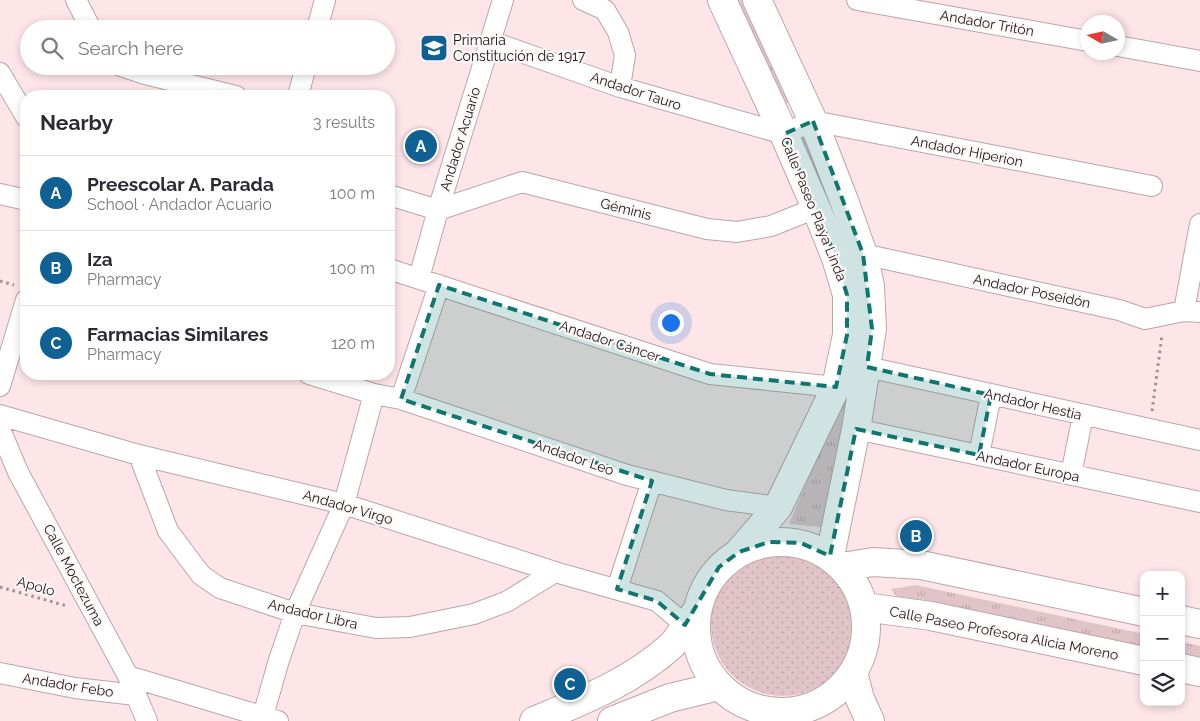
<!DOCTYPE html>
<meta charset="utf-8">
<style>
body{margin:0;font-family:Raleway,sans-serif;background:#f2f2f3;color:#2b2b33}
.controls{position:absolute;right:15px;bottom:15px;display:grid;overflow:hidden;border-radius:10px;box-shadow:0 2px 8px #0003}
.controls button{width:45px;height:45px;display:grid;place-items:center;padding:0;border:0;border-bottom:1px solid #e1e1e2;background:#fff;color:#2b2b33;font:25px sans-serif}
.compass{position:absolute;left:1080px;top:15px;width:45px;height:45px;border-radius:50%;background:#fff;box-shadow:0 2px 8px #0003;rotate:279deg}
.you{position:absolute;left:670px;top:322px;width:18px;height:18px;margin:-12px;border:4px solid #fff;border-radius:50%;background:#1a73e8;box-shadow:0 0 0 8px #1a73e833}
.badge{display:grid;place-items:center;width:32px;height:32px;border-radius:50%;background:#106193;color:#fff;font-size:16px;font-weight:700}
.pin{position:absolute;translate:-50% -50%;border:2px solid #fff;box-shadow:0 1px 5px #0006}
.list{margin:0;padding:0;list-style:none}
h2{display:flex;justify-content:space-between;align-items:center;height:65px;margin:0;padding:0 20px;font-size:21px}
h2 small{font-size:16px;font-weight:400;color:#7c7c81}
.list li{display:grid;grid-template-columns:32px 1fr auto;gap:15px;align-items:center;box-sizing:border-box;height:75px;padding:0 20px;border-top:1px solid #e1e1e2}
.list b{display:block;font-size:19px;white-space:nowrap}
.list p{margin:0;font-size:16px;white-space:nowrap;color:#7c7c81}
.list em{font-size:16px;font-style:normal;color:#7c7c81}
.icon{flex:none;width:28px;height:28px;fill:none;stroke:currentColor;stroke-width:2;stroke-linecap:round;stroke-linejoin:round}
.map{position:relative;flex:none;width:1200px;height:721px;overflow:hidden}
.search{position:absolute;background:#fff;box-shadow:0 2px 8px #0003;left:20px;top:20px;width:375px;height:55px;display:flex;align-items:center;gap:12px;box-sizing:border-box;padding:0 18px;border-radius:28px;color:#7c7c81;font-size:19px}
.panel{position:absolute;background:#fff;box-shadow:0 2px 8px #0003;left:20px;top:90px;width:375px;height:290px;border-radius:20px}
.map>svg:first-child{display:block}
.grass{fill:url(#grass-tufts)}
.park{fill:url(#park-dots)}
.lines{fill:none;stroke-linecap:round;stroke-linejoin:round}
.street-casing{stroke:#bca5a8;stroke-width:22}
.secondary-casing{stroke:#bca5a8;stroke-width:30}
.path{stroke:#a08e91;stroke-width:3;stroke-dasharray:2.5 4;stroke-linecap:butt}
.street{stroke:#fff;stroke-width:20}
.secondary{stroke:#fff;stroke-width:28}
.marked{fill:#0f766e;fill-opacity:0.2;stroke:#0f766e;stroke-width:4;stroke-dasharray:10 6;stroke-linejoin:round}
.labels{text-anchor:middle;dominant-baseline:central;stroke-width:4.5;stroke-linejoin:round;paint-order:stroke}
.street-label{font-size:14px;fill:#1e1517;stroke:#fdf8f8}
.poi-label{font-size:14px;fill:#1e1517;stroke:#fdf8f8;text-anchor:start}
</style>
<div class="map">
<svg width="1200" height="721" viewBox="0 0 1200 721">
<defs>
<pattern id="grass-tufts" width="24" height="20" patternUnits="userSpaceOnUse" patternTransform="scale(1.25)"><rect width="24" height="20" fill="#e1c4c8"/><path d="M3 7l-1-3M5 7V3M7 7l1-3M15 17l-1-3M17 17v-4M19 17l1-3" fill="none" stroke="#c1a8ab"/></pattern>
<pattern id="park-dots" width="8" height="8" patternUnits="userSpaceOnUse" patternTransform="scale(1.25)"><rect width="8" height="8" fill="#e1c4c8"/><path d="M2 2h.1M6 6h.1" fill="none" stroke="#c1a8ab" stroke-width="1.8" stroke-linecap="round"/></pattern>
</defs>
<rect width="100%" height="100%" fill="#fde5e8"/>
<path class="grass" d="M730 0H741L793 101 780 106Z
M801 133 830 186 815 190 795 139Z
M839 205 870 335 828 528 789 524 845 390 827 213Z
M916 585 1144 634V654L902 605 891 589Z
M1181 642 1200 646V665L1181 662Z"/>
<path class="park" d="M711 624a72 72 0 1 1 144 0a72 72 0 1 1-144 0Z"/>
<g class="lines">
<defs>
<path id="street" d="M76 0 91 29
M583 0 605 10 618 32 625 55 620 87
M857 0 1088 41
M317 29 325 0
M490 41 620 87 784 134 813 121 1152 186
M1118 46 1200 61
M121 66 145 74 236 96
M0 73 26 117
M298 96 306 66
M0 194 26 200
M389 195 438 210 522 182 707 229 737 232 771 226 816 208
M863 254 1119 310 1145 319 1184 311 1200 312
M389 269 710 374 836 387
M419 278 438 210 503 0
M1184 311 1200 224
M867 367 1200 440
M309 374 374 394 401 399 627 475 726 500 778 507
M0 386 26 300
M401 399 439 285
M0 415 139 455 344 504 555 572 657 601 685 625
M0 429 18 472 128 676 147 721
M856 429 1200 502
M139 455 168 531 201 575 220 588 295 613 376 628 410 627 474 614 508 601 555 572
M979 455 991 395
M1071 475 1083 415
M617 589 652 481
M0 673 75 688 136 695
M128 676 278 721
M263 716 279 660 295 613 344 504 374 394"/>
<path id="secondary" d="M722 0 784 134 816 208 836 258 847 295V335L836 387 778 507 739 552
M757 0 813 121 843 198 863 254 870 286 872 329 856 429 830 556
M696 627a85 85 0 1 1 170 0a85 85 0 1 1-170 0Z
M842 567 873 562 921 565 1144 612
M864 607 931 616 1144 661
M1181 620 1200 624
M1181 668 1200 672
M853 672 860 699 870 721
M534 721C582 701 633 681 672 645 681 635 688 621 697 611
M612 721 670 698 719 686"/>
</defs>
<use href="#street" class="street-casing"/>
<use href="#secondary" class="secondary-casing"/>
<path class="path" d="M0 281 14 285
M1152 411 1162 335
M0 587 67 606"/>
<use href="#street" class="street"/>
<use href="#secondary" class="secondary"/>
</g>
<path class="marked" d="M813 121 863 254 872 329 867 367 991 395 979 455 856 429 830 556 801 543 769 542 739 552 719 567 685 625 657 601 617 589 652 481 401 399 439 285 710 374 836 387 847 335V295L836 258 784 134Z"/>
<defs>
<symbol id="school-square" viewBox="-11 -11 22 22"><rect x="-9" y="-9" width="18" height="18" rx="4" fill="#106193" stroke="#fdf8f8"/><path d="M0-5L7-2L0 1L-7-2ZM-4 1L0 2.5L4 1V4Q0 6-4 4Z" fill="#fff"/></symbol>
</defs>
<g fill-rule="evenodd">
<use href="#school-square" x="418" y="32" width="32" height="32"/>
</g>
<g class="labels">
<g class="street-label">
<text transform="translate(987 23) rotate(10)">Andador Tritón</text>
<text transform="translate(636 91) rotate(18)">Andador Tauro</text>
<text transform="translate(460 139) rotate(-73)">Andador Acuario</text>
<text transform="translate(967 151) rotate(11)">Andador Hiperion</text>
<text transform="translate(626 209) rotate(14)">Géminis</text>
<text transform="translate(814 209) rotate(68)">Calle Paseo Playa Linda</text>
<text transform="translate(1032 291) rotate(12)">Andador Poseidón</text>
<text transform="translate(610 341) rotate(18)">Andador Cáncer</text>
<text transform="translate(1033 404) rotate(13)">Andador Hestia</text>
<text transform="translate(574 457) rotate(19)">Andador Leo</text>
<text transform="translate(1028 466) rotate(12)">Andador Europa</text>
<text transform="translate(348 507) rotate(16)">Andador Virgo</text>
<text transform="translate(74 575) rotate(62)">Calle Moctezuma</text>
<text transform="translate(36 586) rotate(16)">Apolo</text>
<text transform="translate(313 614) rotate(13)">Andador Libra</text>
<text transform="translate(1004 633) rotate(11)">Calle Paseo Profesora Alicia Moreno</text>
<text transform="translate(68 685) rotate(9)">Andador Febo</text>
</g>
<g class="poi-label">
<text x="453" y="40">Primaria<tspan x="453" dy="16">Constitución de 1917</tspan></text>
</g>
</g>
</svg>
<div class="controls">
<button>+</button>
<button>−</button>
<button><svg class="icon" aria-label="layers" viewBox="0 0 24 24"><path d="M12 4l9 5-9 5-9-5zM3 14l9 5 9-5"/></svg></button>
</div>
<svg class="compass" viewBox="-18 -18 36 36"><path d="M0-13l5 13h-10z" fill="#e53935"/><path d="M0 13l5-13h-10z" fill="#7c7c81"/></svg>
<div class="you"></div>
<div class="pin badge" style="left:421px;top:146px">A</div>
<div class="pin badge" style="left:916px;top:536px">B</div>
<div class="pin badge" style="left:570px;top:684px">C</div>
<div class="search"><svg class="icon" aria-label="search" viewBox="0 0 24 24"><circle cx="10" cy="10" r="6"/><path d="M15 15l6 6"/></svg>Search here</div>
<section class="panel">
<h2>Nearby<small>3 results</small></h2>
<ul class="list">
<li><span class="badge">A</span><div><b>Preescolar A. Parada</b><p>School · Andador Acuario</p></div><em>100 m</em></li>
<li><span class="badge">B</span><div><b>Iza</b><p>Pharmacy</p></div><em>100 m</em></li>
<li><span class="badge">C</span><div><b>Farmacias Similares</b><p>Pharmacy</p></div><em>120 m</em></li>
</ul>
</section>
</div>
